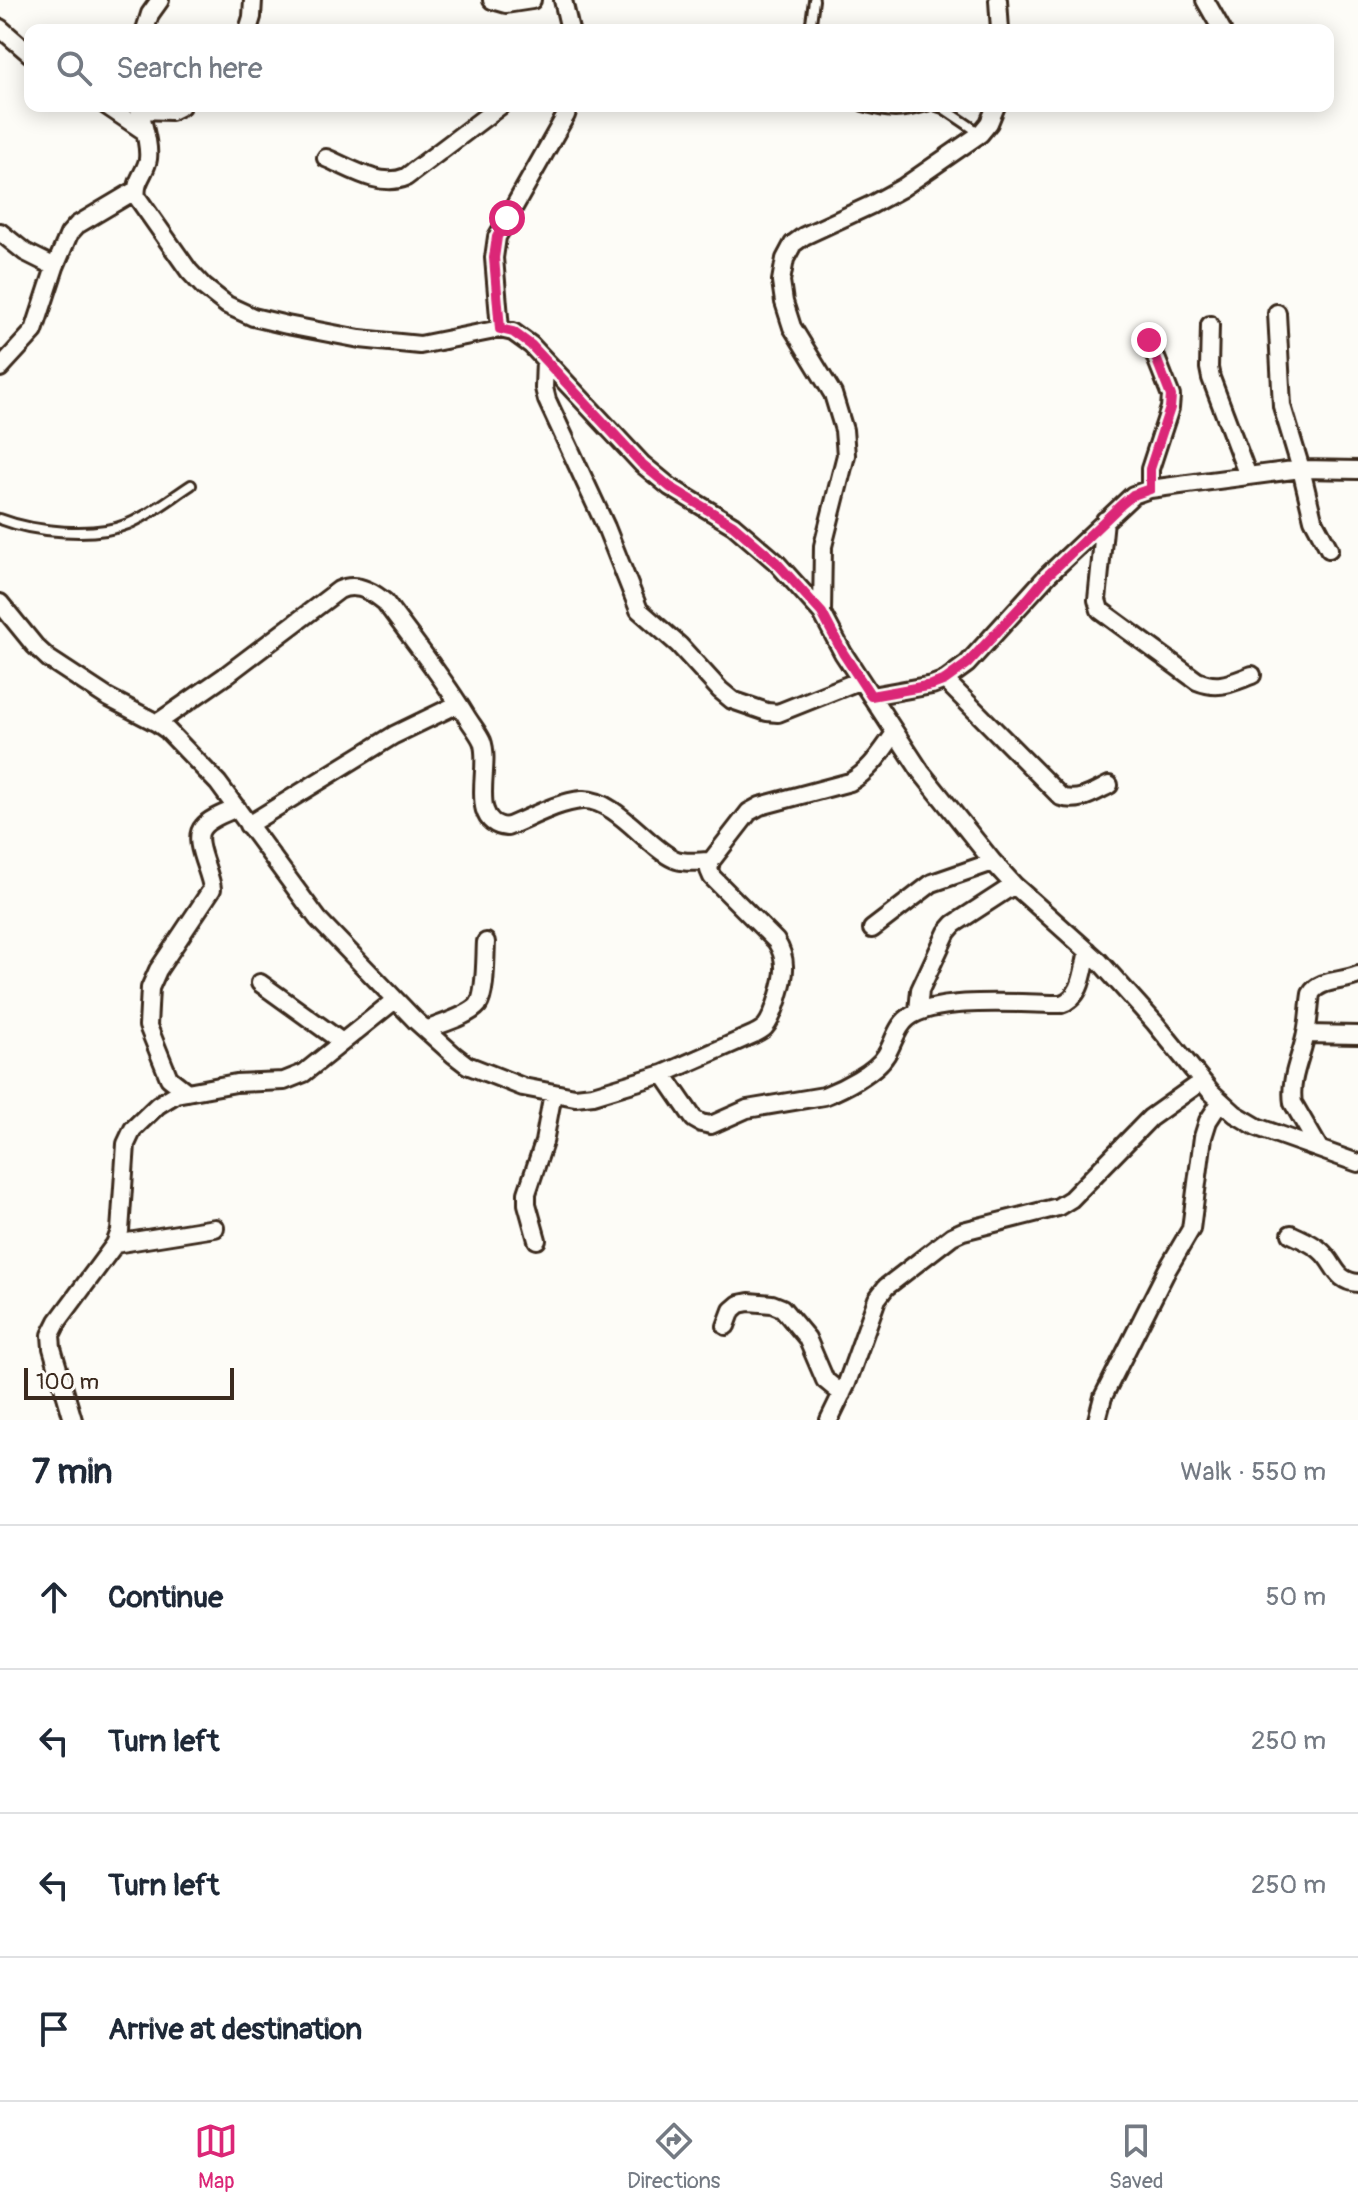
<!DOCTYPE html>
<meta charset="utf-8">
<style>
body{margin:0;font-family:Pangolin,sans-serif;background:#f2f2f3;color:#1f2937}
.scale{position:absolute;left:24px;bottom:20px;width:210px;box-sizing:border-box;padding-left:8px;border:4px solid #3b2a1e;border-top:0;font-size:22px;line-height:28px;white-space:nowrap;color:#3b2a1e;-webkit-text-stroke:6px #fdfcf7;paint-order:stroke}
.stop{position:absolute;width:24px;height:24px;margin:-18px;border:6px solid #db2777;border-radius:50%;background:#fff}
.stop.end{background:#db2777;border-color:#fff;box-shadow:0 2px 8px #0008}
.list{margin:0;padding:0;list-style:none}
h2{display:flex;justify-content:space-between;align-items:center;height:104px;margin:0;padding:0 32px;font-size:34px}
h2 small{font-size:26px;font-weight:400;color:#747a83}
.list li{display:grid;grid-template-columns:52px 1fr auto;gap:24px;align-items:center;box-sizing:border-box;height:144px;padding:0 32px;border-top:2px solid #e0e1e3}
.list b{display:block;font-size:30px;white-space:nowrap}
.list em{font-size:26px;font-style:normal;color:#747a83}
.icon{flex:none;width:44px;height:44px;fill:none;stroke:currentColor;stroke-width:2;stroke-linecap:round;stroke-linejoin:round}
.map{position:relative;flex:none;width:1358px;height:1420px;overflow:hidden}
.search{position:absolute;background:#fff;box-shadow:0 4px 20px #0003;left:24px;right:24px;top:24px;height:88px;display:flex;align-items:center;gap:20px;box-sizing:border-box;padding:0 28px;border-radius:16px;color:#747a83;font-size:30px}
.sheet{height:680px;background:#fff}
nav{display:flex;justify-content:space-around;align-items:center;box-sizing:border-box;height:112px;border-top:2px solid #e0e1e3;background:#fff;font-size:22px;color:#747a83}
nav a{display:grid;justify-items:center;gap:4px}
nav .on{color:#db2777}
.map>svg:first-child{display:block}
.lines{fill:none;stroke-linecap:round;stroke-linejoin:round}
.service-casing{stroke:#3b2a1e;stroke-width:14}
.minor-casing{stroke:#3b2a1e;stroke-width:22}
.service{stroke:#fdfcf7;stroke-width:8}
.minor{stroke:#fdfcf7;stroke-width:16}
.route{stroke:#db2777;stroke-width:10}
</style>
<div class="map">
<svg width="1358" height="1420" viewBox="0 0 1358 1420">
<rect width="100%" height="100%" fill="#fdfcf7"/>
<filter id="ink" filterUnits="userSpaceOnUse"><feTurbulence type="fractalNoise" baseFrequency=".0125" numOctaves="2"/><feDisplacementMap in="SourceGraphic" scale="16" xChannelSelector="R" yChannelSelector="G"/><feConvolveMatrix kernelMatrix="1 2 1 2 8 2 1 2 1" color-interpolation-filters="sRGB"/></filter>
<g filter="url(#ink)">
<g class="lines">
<defs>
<path id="service" d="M810 30 814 0
M863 106C892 114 898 114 927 106
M937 106 943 108 980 133
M0 519C34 532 94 538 128 524 150 515 171 498 191 485"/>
<path id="minor" d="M492 0 506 4 532 0
M563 0 570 30
M998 0 1000 30
M1205 0 1222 30
M0 28 30 54
M145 30 150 14 160 0
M248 30 252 17 253 0
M107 106 144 131
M139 106C142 122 150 143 148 159 146 173 134 181 137 197L189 271 204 287 227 305 253 317 287 325 360 339 420 345 500 329 513 332 531 345 642 464 670 487 733 525 776 562 822 613 843 653 921 772 993 862 1014 885 1100 962 1155 1023 1211 1092 1235 1114 1257 1127 1358 1163
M139 110 171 111 181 106
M326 158C350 168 380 188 406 177L500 106
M0 232 25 252 55 267
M1277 313 1282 406 1301 469 1313 519 1329 549
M1210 325 1209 368 1211 378 1248 476
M500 329 494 258 497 237 566 115 569 106
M1149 340 1171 396 1170 408 1150 469V489
M545 360 544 388 547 400 606 527 639 610 679 645 720 690 732 700 767 712 778 713 861 680
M0 368 34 331 55 267 69 234 77 225 136 190
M1105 520 1097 600 1100 610 1197 681C1219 690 1230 683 1252 675
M0 603 35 646 49 659 107 697 157 723 167 730 218 783 318 919 415 1020 454 1055 467 1065 523 1087 575 1097 593 1095 663 1074 754 1034C758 1032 762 1030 765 1027 774 1017 785 979 784 966 784 956 781 949 776 941L712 877 709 870 711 861 749 812 760 806 850 782C870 771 882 751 895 733
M822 613 823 546 846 455 844 430 833 394 792 327 784 302 781 281 785 259 793 244 804 236 871 205 902 188 980 134 989 123 996 106
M945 680 1061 797C1079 803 1093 793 1109 785
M871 696 932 685 945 680 967 664 1048 575 1133 495 1150 489 1301 469 1358 470
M157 723 225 676 339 590C356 582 372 591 385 602 412 639 441 675 465 714 470 723 478 732 482 741 492 767 466 823 507 827 530 818 557 802 582 800 615 798 647 847 674 859 685 864 699 861 711 861
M248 825 394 735 458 704
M872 929 932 883 993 862
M260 983 342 1042
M918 1011 920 990 947 932 954 924 1014 885
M426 1030C440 1024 469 1016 478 1005 486 994 485 957 486 942
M1306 1034 1358 1035
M663 1074 694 1119 701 1123 711 1125 747 1109 824 1096C842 1089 876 1072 886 1055 893 1044 897 1026 908 1018 935 996 1025 1004 1061 1004 1083 997 1083 970 1088 951
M187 1092 169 1078 148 1026 150 988 158 970 212 889C211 872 191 840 203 827 210 818 226 813 237 808
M1319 1148 1293 1103C1289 1078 1302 1056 1306 1033 1309 1020 1309 1006 1311 994 1319 979 1343 982 1358 975
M1291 1234C1301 1239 1312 1243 1320 1250 1336 1263 1334 1281 1358 1283
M537 1240 527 1204V1193L544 1142 553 1093
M115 1244 215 1228
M726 1326 732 1310 739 1304 749 1302 772 1304 782 1308 807 1338 825 1380 842 1394
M73 1420 52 1348 51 1335 58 1321 115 1244 120 1231 126 1144 133 1129 158 1105 176 1094 187 1092 236 1083 284 1081 304 1073 395 1000
M829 1420 847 1383 877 1299 886 1287 952 1236 963 1231 1058 1207 1071 1199 1150 1118 1202 1081
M1097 1420 1103 1397 1167 1270 1191 1229 1203 1137 1208 1121 1221 1101"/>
</defs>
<use href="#service" class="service-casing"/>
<use href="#minor" class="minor-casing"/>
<use href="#service" class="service"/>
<use href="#minor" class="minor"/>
</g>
</g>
<g class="lines" filter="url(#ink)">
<path class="route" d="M507 218 497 237 494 258 500 329 513 332 531 345 642 464 670 487 733 525 776 562 822 613 843 653 871 696 932 685 945 680 967 664 1028 599 1048 575 1122 504 1133 495 1150 489V469L1170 408 1171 396 1149 340"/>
</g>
</svg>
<div class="scale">100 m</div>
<div class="stop" style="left:507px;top:218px"></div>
<div class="stop end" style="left:1149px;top:340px"></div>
<div class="search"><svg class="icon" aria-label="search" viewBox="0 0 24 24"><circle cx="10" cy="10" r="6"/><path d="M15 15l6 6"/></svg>Search here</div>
</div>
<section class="sheet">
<h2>7 min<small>Walk · 550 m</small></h2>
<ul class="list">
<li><svg class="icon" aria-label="ahead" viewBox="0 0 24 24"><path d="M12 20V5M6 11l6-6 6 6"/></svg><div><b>Continue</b></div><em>50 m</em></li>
<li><svg class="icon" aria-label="left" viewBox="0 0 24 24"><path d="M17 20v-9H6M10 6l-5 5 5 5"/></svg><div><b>Turn left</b></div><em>250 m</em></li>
<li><svg class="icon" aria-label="left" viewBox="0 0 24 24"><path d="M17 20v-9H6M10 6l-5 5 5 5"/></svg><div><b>Turn left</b></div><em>250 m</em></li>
<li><svg class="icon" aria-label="arrive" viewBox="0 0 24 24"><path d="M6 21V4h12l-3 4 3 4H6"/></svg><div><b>Arrive at destination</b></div></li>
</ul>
</section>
<nav>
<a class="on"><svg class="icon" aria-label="map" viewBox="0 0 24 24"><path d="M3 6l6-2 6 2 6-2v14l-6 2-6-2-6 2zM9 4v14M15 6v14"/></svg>Map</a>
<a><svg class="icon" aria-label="directions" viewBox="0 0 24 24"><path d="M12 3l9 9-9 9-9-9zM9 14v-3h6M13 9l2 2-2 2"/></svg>Directions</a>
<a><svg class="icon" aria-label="saved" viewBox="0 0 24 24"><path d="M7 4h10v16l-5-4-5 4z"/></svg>Saved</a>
</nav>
